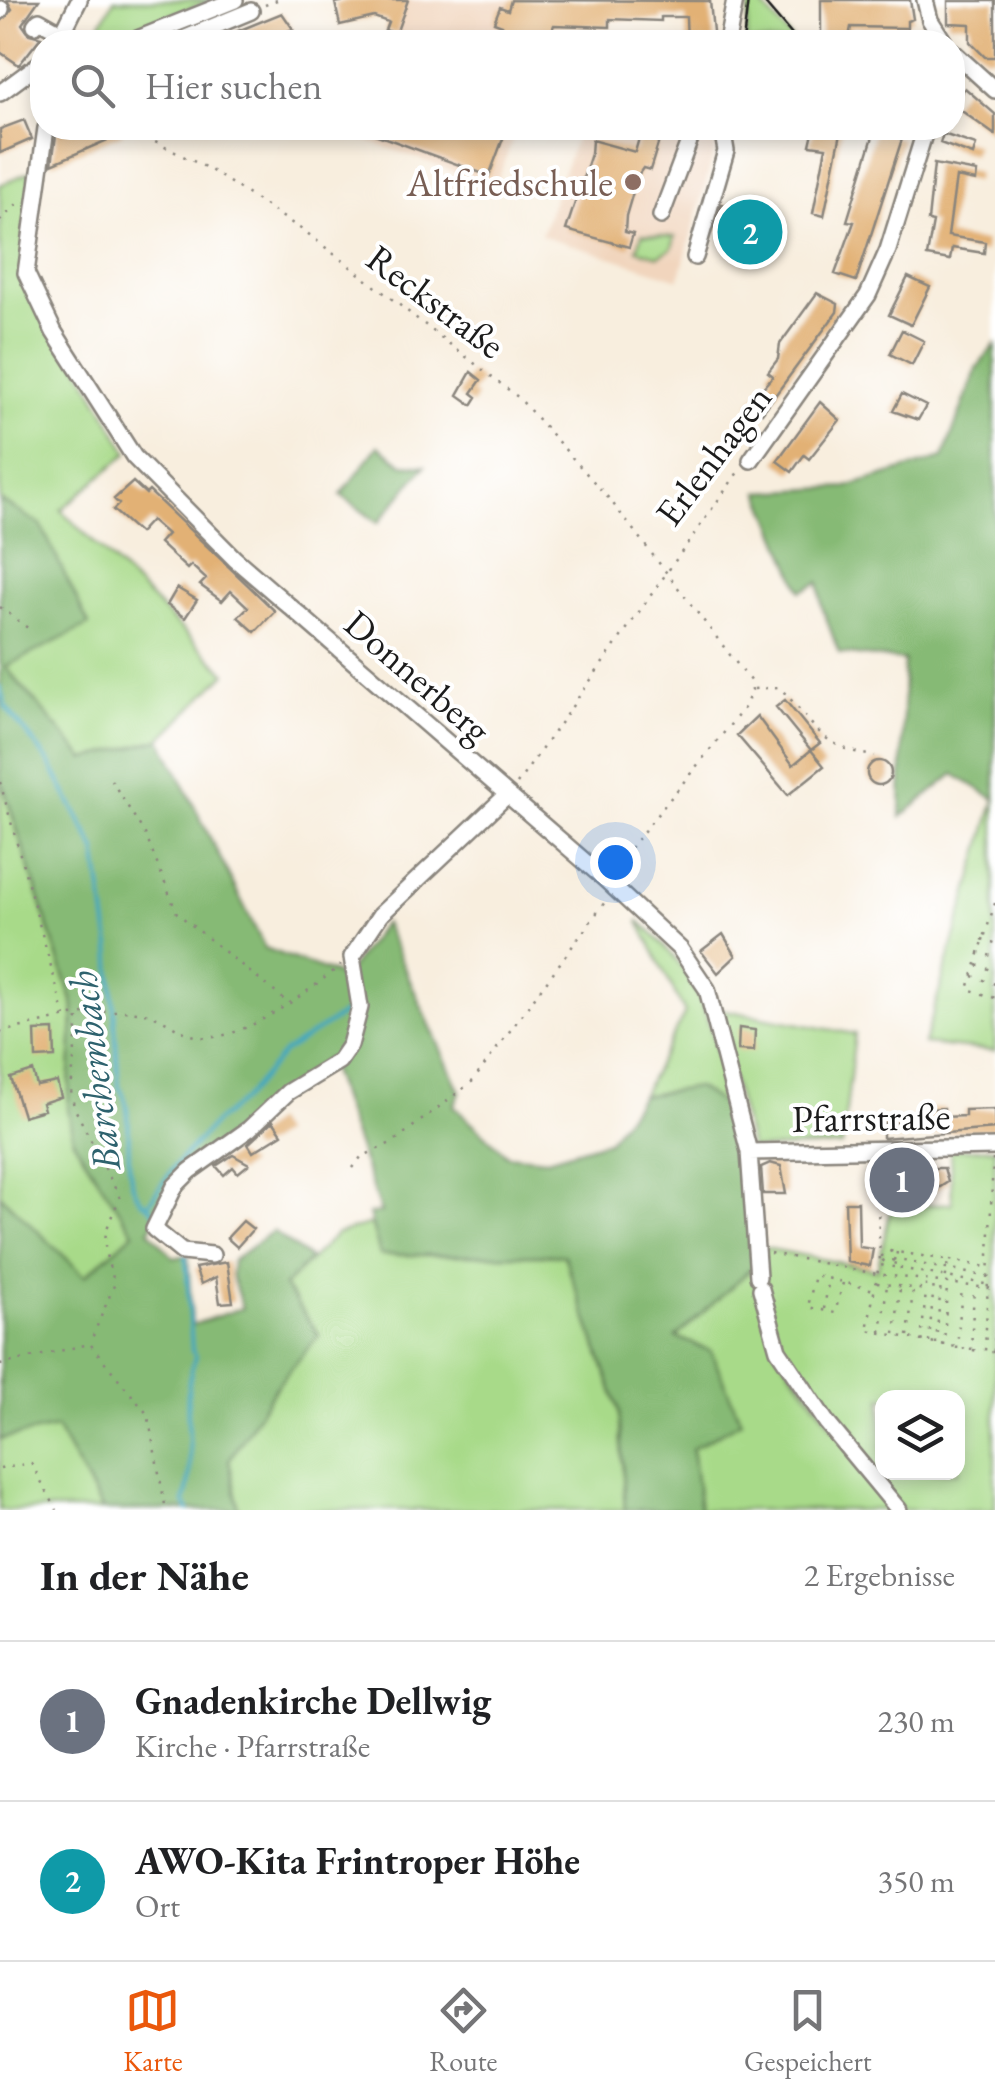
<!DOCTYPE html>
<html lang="de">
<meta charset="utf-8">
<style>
body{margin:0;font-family:"EB Garamond",serif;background:#f6f6f6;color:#202124}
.controls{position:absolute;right:30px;bottom:30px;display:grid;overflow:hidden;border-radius:20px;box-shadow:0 5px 15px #0003}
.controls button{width:90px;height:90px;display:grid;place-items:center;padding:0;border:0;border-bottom:2px solid #e0e0e0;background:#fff;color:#202124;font:50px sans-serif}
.you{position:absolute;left:615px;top:862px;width:35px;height:35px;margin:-25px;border:8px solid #fff;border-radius:50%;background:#1a73e8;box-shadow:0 0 0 15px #1a73e833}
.badge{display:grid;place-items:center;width:65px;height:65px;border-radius:50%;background:#ea580c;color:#fff;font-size:32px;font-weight:700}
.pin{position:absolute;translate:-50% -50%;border:5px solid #fff;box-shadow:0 2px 10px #0006}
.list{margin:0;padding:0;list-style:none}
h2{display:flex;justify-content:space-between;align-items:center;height:130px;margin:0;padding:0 40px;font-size:42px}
h2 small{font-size:32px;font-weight:400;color:#757577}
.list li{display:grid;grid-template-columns:65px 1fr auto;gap:30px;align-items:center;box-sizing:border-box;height:160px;padding:0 40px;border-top:2px solid #e0e0e0}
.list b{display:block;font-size:38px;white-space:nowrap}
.list p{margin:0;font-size:32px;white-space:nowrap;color:#757577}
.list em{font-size:32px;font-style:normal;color:#757577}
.icon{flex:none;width:55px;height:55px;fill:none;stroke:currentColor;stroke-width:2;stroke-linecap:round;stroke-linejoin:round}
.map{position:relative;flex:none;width:995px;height:1510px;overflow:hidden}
.search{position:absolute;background:#fff;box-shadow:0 5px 15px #0003;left:30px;right:30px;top:30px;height:110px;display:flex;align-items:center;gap:25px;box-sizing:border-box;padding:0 35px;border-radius:40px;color:#757577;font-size:38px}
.sheet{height:450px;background:#fff}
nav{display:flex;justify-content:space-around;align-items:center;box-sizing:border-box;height:140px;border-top:2px solid #e0e0e0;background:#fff;font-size:28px;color:#757577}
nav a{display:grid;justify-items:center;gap:5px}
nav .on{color:#ea580c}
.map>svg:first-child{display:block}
.built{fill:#f1d5bd}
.green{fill:#a8da89;stroke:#627b52;stroke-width:2.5;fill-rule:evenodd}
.forest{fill:#86ba75;stroke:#516b48;stroke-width:2.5}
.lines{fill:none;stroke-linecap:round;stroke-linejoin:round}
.stream{stroke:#40a7c0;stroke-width:4}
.building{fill:#e2b174}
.minor-casing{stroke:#8a857d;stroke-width:20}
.path{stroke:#8a857d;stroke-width:2.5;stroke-dasharray:2.5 8;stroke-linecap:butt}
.minor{stroke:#fff;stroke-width:15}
.tram{stroke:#1c1c1c;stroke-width:2.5}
.education-dot{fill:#8d6e63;stroke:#fff;stroke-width:4}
.labels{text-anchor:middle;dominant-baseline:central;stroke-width:8;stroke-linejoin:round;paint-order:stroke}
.education-label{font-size:38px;fill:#785e54;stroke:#fff;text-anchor:end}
.street-label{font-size:38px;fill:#1c1c1c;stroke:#fff}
.water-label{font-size:40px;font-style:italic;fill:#2e626e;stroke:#fff}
</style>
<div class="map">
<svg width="995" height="1510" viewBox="0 0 995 1510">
<rect width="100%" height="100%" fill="#fff"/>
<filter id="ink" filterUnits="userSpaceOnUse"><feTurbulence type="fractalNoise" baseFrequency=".01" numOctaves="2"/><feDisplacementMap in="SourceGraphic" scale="20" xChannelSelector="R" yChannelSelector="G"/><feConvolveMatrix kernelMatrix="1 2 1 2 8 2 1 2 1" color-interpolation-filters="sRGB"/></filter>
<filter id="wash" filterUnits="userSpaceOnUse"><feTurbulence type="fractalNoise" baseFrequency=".0048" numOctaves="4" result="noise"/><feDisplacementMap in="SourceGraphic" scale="40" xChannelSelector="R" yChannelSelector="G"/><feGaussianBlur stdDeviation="2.25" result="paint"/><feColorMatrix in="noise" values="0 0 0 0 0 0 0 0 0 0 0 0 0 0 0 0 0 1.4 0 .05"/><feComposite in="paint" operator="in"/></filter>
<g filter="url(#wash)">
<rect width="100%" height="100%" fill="#f8eede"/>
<path class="built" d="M388 0H563V3L548 42H389L405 9Z
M346 128H517L495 186 344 132Z
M579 128H721L679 279 541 235Z"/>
<path class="green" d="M114 0H214L102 39 101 23Z
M750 0H758L794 42H746Z
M38 168 26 273 128 453 61 510 226 673 161 739 85 760 5 666 41 525 0 500V185Z
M642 234 675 237 672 248 659 256 637 250Z
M0 777 74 1007 68 1108 73 1140 135 1234 85 1277 0 1195Z
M995 799V1051L924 1044Z
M638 920C709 983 708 1023 732 1111L697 1087 641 1096 685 1013Z
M713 1008 855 1034 842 1146 751 1149Z
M995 1148V1510H901L779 1350 756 1246 877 1270 891 1208 952 1203 950 1150ZM882 1398H958V1472H882Z
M371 1224 381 1255H564L619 1410 625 1510H239L229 1460 276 1387 319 1335 284 1286 336 1234Z
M753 1267 776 1351 896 1510H700L676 1337Z
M56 1427 102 1510H0V1439Z"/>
<path class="forest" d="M995 344V799L954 774 901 817 904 660 839 653 822 607 819 582 801 591 760 492 847 487 943 458 977 368Z
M378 446 403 464 425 466 378 523 341 495Z
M0 500 41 525 89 625 5 667 85 759 161 739 265 948 343 977 384 923 460 1092 454 1106 507 1155 547 1159 608 1141 641 1096 697 1087 732 1111 747 1152 753 1267 676 1337 711 1351 741 1421 692 1449 700 1510H625L619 1410 564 1255H380L369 1214 381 1213 327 1059 202 1157 149 1230 174 1258 188 1255 192 1325 242 1308 231 1274 232 1261 273 1231 310 1259 284 1286 319 1335 276 1387 229 1460 239 1510H103L56 1428 0 1439V1195L85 1276 134 1233 73 1140 68 1108 74 1006 0 776Z"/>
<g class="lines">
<path class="stream" d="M0 687 5 706 49 762 96 850 110 947 119 1087C139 1115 118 1167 139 1198 143 1204 151 1207 155 1213
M149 1203 174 1167 215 1122 244 1099 283 1053 354 1007
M162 1220 181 1243
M186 1256 192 1351 196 1356C176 1403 200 1456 184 1502L189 1510"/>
</g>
<g id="blocks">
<path class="building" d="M7 0H39L22 24 29 34 41 37 19 65 0 52V23L12 9Z
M350 0H408L396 34 385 30 388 22 374 17 340 25 335 3Z
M511 0 710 1 714 42H687L686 17H661V21L610 19V27L554 25 547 42H496L502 25 494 22 500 7 508 10Z
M821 0H910L913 19 907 21V28L851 27 848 42H821Z
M948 1H995V57H985L970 42V24L948 23Z
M282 13 293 29 259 42H211Z
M965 88 995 114V135L952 104Z
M24 120 32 139 0 153V129Z
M57 128H113L124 133 52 164Z
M642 128H663L650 170 643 168 638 175 626 216 625 232 633 234 629 247 566 230 591 154 592 140 635 152Z
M814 128H842L824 216 813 213 826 147 810 145Z
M361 129 478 128 491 136 494 128H507L489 176Z
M875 130 902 139 856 281 835 274 854 222 847 221Z
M943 134 976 145 973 155 940 143Z
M934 164 977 172 976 181 956 177 948 236 985 242 984 253 952 248 950 260 927 256 933 222 928 221Z
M722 204 777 219 770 244 755 240 752 254 736 250 740 236 715 229Z
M908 277 930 287 911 325 889 315Z
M817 293 838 304 837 312 762 413 749 404 773 376 768 372 778 359 780 344Z
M902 330 924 341 912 365 890 354Z
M471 372 481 380 472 393 477 397 472 405 458 395Z
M902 394 926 406 918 420 893 411Z
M820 402 840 420 809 459 804 455 792 472 777 461Z
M133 482 146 494 149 491 275 611 255 632 238 617 248 607 231 591 222 601 200 585 206 579 191 565 187 569 159 543 167 534 151 520 139 533 113 510 119 504 114 499Z
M177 588 197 600 185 618 167 605Z
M785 700 820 743 811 750 776 707Z
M757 716 793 765 811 750 824 766 788 795 737 735Z
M867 773a12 12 0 1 1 24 0a12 12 0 1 1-24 0Z
M723 934 736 956 718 973 701 951Z
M739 1028 755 1030 754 1051 738 1050Z
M54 1030 55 1057 36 1058 35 1031Z
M33 1071 37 1086 57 1082 61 1097 42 1103 44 1110 23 1116 11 1078Z
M944 1108V1117L965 1116V1110L994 1109 995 1129 883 1138V1123L915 1122 926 1118 925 1109Z
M273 1121 282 1134 253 1152 248 1144Z
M233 1155 249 1164 238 1173 233 1167 224 1175 216 1166Z
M770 1163 781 1166 786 1194H763L761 1167Z
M897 1168H944L948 1182 923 1198 887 1199 882 1174Z
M845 1202H858L859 1247 873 1249 870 1266 847 1262Z
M243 1221 253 1229 237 1247 227 1238Z
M227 1262 233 1302 220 1303 216 1277 201 1284 195 1268Z"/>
</g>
</g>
<g filter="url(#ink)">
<use href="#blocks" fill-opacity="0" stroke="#8a857d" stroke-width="2.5"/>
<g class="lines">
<defs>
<path id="minor" d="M925 0 930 20 944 42
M0 11 1 9
M35 25 39 20 64 34
M58 42 79 0
M130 42 235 0
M176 42 251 11
M727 42 735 0
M952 51 995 90
M0 93 42 62
M46 128 26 273 54 332 134 457 235 559 605 879 680 949 707 989 749 1152 758 1277
M661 216 694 128
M695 257 726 151 722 128
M751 460 868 295 888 250 926 128
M749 1152 995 1147
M212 1255 182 1252 154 1229 175 1186 190 1171 249 1129 288 1092 339 1061 350 1045 360 1007 352 957 380 915 506 796
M761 1289 778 1350 827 1423 899 1510"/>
</defs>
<use href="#minor" class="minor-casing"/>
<path class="path" d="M265 5 277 0
M127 128 209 169 307 233 519 398 611 501 751 682 752 690 744 708 612 870
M0 221 21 200
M0 607 29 629
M754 689 779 687C815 723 818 748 875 756
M111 780 145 834 177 913 287 1002
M0 782 65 1017
M517 784 741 468
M995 903 968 989 995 998
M982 939 995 943
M978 952 995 957
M977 965 995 971
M973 976 995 984
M78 1018 71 1091 74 1107 120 1198C102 1236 100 1243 115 1283L90 1343
M0 1032C45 1023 98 1005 144 1013 164 1016 179 1034 200 1037 241 1043 309 991 341 965
M993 1159 985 1352H995
M866 1164V1180L877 1179 880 1263
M353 1168 361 1157 393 1142 473 1081 608 898
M882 1257a6 6 0 1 1 12 0a6 6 0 1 1-12 0Z
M890 1251 948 1260 945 1283
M897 1252 894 1267 985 1284
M770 1253 877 1274 995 1289
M893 1259 989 1277
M950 1260 986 1267
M894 1267 879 1265 867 1330 983 1352
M843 1283 835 1313 808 1307 815 1275 874 1290
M877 1283 926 1290V1282
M824 1309 829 1278
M881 1332 887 1285
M895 1334 900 1288
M908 1336 913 1290
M921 1342 926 1292
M929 1342 934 1282
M936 1344 941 1283
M91 1345 148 1415 166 1510
M944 1346 947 1284
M957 1349 962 1287
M971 1350 974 1289
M994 1351 995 1330
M0 1365 89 1344
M0 1469 31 1463 57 1510"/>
<use href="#minor" class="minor"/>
<path class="tram" d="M762 0 798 42
M743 42 748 0
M754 128 768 133 795 128"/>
</g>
</g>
<circle class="education-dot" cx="633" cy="182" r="10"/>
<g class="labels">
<g class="education-label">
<text x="613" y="182">Altfriedschule</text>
</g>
<g class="street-label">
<text transform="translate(436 301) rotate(37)">Reckstraße</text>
<text transform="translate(713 455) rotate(-53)">Erlenhagen</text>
<text transform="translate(418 676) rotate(41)">Donnerberg</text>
<text transform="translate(871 1117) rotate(-1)">Pfarrstraße</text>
</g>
<g class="water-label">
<text transform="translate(94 1071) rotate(-97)">Barchembach</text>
</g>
</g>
</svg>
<div class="controls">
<button><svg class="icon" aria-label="layers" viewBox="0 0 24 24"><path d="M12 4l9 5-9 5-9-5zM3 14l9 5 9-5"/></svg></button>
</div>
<div class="you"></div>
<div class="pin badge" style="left:902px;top:1180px;background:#6b7280">1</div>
<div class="pin badge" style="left:750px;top:232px;background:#0f9aa8">2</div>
<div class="search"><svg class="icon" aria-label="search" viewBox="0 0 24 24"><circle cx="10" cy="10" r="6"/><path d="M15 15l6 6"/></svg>Hier suchen</div>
</div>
<section class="sheet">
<h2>In der Nähe<small>2 Ergebnisse</small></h2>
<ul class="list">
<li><span class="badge" style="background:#6b7280">1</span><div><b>Gnadenkirche Dellwig</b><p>Kirche · Pfarrstraße</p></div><em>230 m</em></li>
<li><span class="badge" style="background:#0f9aa8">2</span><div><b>AWO-Kita Frintroper Höhe</b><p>Ort</p></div><em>350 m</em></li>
</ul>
</section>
<nav>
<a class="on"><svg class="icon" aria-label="map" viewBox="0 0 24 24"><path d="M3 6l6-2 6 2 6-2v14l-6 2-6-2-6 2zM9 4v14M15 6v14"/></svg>Karte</a>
<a><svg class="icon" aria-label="directions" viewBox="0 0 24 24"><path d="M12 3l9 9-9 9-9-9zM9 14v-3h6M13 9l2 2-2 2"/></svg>Route</a>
<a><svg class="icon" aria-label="saved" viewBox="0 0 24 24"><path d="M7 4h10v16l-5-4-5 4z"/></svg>Gespeichert</a>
</nav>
